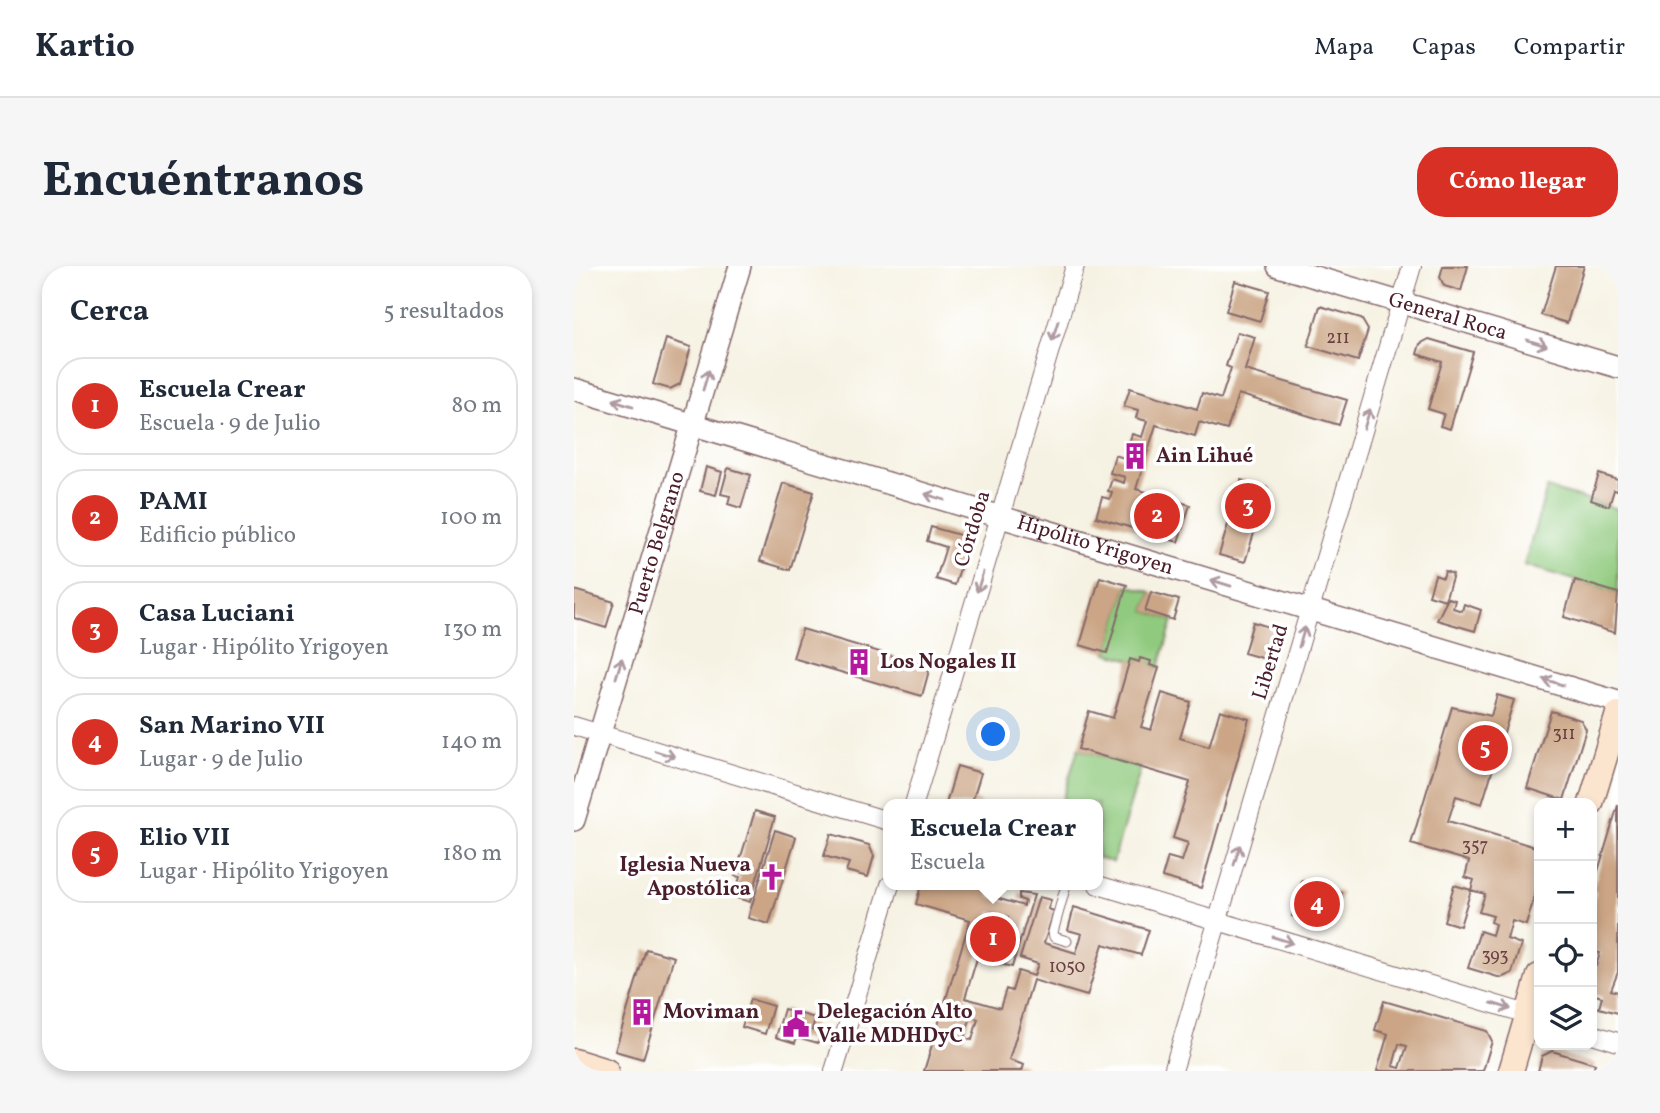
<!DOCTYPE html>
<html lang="es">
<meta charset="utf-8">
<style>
body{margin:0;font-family:Vollkorn,serif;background:#f6f6f7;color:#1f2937}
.controls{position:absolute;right:21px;bottom:21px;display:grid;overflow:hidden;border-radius:14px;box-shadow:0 4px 10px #0003}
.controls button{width:63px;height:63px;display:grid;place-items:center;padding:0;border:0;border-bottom:2px solid #e0e1e3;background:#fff;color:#1f2937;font:35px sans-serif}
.you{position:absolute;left:420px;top:469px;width:24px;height:24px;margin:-18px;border:5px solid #fff;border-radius:50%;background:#1a73e8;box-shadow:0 0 0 10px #1a73e833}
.badge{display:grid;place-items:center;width:46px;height:46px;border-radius:50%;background:#d93025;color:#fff;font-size:23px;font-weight:700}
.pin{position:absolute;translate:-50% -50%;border:4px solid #fff;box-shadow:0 2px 7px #0006}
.popup{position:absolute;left:309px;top:533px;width:220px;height:91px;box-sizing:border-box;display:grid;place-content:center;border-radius:14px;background:#fff;filter:drop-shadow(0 2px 5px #0005);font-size:23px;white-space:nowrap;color:#747a83}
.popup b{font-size:26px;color:#1f2937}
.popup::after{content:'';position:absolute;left:50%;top:100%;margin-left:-14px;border:14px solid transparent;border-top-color:#fff}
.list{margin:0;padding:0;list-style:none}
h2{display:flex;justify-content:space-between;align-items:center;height:91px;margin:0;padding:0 28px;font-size:30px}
h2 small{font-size:23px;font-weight:400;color:#747a83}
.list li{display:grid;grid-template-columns:46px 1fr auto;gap:21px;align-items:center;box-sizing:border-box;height:98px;margin:0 14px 14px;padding:0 14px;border:2px solid #e0e1e3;border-radius:28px}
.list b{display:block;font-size:26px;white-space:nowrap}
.list p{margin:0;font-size:23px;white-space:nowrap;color:#747a83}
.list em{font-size:23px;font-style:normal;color:#747a83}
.icon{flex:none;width:38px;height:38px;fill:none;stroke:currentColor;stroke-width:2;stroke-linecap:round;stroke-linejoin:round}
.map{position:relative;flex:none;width:1044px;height:805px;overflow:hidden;border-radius:28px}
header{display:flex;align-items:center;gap:42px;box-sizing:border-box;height:98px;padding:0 35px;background:#fff;border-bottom:2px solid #e0e1e3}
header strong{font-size:33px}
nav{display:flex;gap:38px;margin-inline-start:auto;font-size:24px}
.intro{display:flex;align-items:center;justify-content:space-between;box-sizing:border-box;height:168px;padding:0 42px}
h1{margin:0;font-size:49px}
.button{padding:18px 32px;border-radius:28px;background:#d93025;color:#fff;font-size:24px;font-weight:700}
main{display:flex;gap:42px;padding:0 42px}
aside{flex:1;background:#fff;border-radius:28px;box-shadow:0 4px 10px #0003}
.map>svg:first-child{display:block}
.green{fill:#90ca7e;stroke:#6d7454;stroke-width:2}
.building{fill:#cba585;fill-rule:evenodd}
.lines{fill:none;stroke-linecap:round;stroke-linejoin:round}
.service-casing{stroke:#86696b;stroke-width:11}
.minor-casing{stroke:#86696b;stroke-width:20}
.tertiary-casing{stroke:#86696b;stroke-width:24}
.secondary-casing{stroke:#86696b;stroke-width:27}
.service{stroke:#fff;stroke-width:9}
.minor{stroke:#fff;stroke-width:18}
.tertiary{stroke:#fff;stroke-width:21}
.secondary{stroke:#fce5cf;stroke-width:24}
.oneway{stroke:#ae9aa0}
.labels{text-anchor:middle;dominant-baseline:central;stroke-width:7;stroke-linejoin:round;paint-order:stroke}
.number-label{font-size:18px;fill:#6a4042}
.street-label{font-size:21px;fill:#4a1f2b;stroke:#fff}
.poi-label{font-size:21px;font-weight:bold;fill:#4a1f2b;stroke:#fff;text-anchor:start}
</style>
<header>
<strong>Kartio</strong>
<nav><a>Mapa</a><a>Capas</a><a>Compartir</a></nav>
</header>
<div class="intro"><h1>Encuéntranos</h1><a class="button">Cómo llegar</a></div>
<main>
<aside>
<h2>Cerca<small>5 resultados</small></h2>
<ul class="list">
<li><span class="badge">1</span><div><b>Escuela Crear</b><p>Escuela · 9 de Julio</p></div><em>80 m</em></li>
<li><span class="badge">2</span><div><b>PAMI</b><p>Edificio público</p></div><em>100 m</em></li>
<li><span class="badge">3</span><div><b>Casa Luciani</b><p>Lugar · Hipólito Yrigoyen</p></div><em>130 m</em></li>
<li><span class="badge">4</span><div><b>San Marino VII</b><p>Lugar · 9 de Julio</p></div><em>140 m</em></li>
<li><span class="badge">5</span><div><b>Elio VII</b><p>Lugar · Hipólito Yrigoyen</p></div><em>180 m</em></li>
</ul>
</aside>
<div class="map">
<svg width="1044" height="805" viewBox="0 0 1044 805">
<rect width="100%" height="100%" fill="#fff"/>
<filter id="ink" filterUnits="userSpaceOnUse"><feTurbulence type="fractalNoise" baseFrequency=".0143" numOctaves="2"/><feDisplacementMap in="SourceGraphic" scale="14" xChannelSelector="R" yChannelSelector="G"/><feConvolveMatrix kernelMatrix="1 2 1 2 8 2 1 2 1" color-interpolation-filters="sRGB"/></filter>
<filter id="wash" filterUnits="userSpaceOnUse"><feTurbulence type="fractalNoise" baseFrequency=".00686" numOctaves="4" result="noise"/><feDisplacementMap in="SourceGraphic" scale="28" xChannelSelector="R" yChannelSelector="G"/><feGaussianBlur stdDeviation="1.57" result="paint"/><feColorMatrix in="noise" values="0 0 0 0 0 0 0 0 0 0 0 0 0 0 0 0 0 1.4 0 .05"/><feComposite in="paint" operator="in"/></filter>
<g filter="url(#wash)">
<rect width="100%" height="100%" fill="#f6f2e3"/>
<path class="green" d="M973 222 1044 243V327L950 299Z
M553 319 577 326 571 345 599 354 585 402 567 392 565 396 533 387Z
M504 483 567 502 539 596 524 592V538H487Z"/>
<g id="blocks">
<path class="building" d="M869 0H894L887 25 870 20 866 11Z
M982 0H1010L993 57 967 49Z
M661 15 695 25 686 55 652 45Z
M746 40 787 52 794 64 784 95 734 80Z
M663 66 681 71 671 104 773 134 765 159 664 128 653 164 625 156 621 170 582 159 562 223 616 239 604 276 522 251 528 231 536 233 538 226 534 225 538 213 550 217 551 211 536 207 541 189 550 192 558 168 568 171 573 155 562 152 564 144 550 140 556 122 623 143 628 127 647 133 657 102 652 100Z
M92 73 117 81 106 118 96 123 79 118Z
M855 73 899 86 876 163 866 160 870 148 854 143 868 96 843 88 846 78Z
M132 201 148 206 142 229 126 225Z
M154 202 177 209 167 242 154 238 156 230 147 228Z
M1025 208 1044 214V225L1040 224 1035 240 1017 234Z
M667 214 694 222 671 296 645 289Z
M209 217 240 226 216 304 186 295Z
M357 261 386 269 392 282 381 319 362 313 372 281 353 275Z
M871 305 879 308 871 334 855 329 861 309 869 312Z
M526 311 553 319 533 387 506 379Z
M1001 314 1044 327 1041 367 990 351Z
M0 324 40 336 32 362 0 352Z
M577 326 605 334 599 354 571 345Z
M874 332 881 334 879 342 888 345 890 338 907 344 901 365 863 354Z
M679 356 704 364 695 394 670 387Z
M228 363 356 401 348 430 219 392Z
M566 392 577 395 576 399 585 402 567 461 577 464 588 427 617 436 606 472 635 481 646 444 675 453 627 622 588 611 594 591 608 595 614 577 599 572 616 516 504 483 515 445 539 452 556 393 565 396Z
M923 429 940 434 908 538 882 530 874 555 965 582V616L952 659 938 655 933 673 947 678 938 707 927 712 894 702 906 665 918 669 921 658 917 656 919 650 905 646 911 628 897 624 900 614 891 611 895 595 837 578 878 441 917 450Z
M977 445 1007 454 1012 463 990 534 953 522Z
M383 500 407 507 399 533 408 538H372Z
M1044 539V706L1037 724 1044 726V747L1025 742 1028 731 1018 728V698L1022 700 1026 687 1022 686 1018 695V640L1022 626 1018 625Z
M181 545 201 551 176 636 160 631 166 611 161 610Z
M201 564 222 571 195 658 174 652Z
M257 568 295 579 300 590 294 611 272 605 275 597 250 590Z
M728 615 768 627 763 642 758 640 756 645 762 647 757 661 718 650Z
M347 619H418L415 630 450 640 451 635 445 633V627L460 629 438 701 409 693 414 677 425 680 434 651 417 646 391 732 426 742 432 723 438 725 444 705 460 710 464 698 446 692 465 631 477 634 474 643 480 645 470 677 502 687 508 668 494 664 500 641 575 664 567 689 529 678 513 730 459 714 435 794 450 799 448 805H350L396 654 342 638ZM397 751 404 753 398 774 390 772Z
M880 619 897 624 886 660 870 655Z
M72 683 100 691 69 793 41 785Z
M176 733 199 740 191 768 168 761Z
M810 735 913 765 918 775 909 805H803L814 768 801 764ZM825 778 833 780 826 802 819 800Z
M210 743 241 752 238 764 247 766 244 777 223 771 221 777 202 771Z
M978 785 1021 798 1019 805H964L968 790Z"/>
</g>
</g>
<g filter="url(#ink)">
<use href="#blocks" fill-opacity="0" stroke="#86696b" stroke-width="2"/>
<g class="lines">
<defs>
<path id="service" d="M492 619 479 666 480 671 493 675"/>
<path id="minor" d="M0 460 314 555
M340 538 501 0
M524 619 963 751
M1018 768 1044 776
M260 805 316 619
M599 805 838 0"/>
<g id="tertiary">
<path id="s1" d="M704 0 1044 101"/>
<path id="s2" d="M0 123 1044 436"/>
<path id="s3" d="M0 554 166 0"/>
</g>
<path id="secondary" d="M1017 537 1044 448
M0 795 32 805
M937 805 965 710"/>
</defs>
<use href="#service" class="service-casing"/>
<use href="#minor" class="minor-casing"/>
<use href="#tertiary" class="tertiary-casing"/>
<use href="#secondary" class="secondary-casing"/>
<use href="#service" class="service"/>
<use href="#minor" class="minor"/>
<use href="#tertiary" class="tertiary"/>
<use href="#secondary" class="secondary"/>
</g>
<defs><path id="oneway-shaft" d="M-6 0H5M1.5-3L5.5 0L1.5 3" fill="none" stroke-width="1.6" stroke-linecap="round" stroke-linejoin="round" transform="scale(1.75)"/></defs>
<g class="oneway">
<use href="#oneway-shaft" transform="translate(481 65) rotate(107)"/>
<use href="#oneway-shaft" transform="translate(963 77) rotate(17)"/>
<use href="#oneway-shaft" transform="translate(132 114) rotate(-73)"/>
<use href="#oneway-shaft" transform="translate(49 137) rotate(-163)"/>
<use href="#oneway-shaft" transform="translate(793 153) rotate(-73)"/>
<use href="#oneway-shaft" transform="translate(361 231) rotate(-163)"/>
<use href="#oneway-shaft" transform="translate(406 316) rotate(107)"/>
<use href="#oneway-shaft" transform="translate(647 317) rotate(-163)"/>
<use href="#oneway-shaft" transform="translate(728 371) rotate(-73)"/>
<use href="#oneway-shaft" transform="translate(45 402) rotate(-73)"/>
<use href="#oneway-shaft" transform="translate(979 416) rotate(-163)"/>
<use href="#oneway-shaft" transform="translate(91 488) rotate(17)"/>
<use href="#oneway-shaft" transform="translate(663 589) rotate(-73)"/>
<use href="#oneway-shaft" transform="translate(709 674) rotate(17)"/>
<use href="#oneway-shaft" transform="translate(927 740) rotate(17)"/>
</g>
</g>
<defs>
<symbol id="building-bare" viewBox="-9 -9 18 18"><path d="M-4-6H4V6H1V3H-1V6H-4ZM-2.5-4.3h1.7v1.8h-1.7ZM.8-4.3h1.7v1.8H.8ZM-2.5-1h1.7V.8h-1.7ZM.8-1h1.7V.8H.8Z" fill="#b5179e" stroke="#fff" stroke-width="2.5" paint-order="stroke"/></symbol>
<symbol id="church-bare" viewBox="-9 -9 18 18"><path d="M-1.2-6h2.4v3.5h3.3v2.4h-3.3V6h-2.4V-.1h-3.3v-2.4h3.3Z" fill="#b5179e" stroke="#fff" stroke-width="2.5" paint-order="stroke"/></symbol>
<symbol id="civic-bare" viewBox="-9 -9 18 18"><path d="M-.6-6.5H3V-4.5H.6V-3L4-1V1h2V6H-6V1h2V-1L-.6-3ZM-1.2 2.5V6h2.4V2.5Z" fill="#b5179e" stroke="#fff" stroke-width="2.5" paint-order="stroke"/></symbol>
</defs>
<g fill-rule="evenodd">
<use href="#building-bare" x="542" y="171" width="38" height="38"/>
<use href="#building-bare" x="266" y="377" width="38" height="38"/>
<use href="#church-bare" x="179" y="592" width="38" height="38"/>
<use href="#building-bare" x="49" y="727" width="38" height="38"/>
<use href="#civic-bare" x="203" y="739" width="38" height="38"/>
</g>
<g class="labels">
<g class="number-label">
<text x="764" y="72">211</text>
<text x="990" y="468">311</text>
<text x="901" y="580">357</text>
<text x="921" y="690">393</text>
<text x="493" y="701">1050</text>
</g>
<g class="street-label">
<text stroke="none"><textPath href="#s1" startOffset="177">General Roca</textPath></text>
<text transform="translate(399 263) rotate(-73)">Córdoba</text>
<text stroke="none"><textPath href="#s3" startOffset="289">Puerto Belgrano</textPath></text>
<text stroke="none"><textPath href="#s2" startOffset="544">Hipólito Yrigoyen</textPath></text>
<text transform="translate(697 396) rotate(-73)">Libertad</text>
</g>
<g class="poi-label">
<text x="582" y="190">Ain Lihué</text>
<text x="306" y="396">Los Nogales II</text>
<text x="177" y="599" text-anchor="end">Iglesia Nueva<tspan x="177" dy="24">Apostólica</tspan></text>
<text x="89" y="746">Moviman</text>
<text x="243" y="746">Delegación Alto<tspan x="243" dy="24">Valle MDHDyC</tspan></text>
</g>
</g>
</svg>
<div class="controls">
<button>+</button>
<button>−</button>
<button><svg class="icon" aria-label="locate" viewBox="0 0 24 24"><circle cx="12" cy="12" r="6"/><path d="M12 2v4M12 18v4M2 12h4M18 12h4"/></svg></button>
<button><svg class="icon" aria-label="layers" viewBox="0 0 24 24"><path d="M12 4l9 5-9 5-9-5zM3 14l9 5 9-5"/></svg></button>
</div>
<div class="you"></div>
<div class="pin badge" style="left:419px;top:673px">1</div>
<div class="popup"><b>Escuela Crear</b>Escuela</div>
<div class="pin badge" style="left:583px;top:250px">2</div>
<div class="pin badge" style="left:674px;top:240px">3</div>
<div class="pin badge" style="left:743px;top:638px">4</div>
<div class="pin badge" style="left:911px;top:482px">5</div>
</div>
</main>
